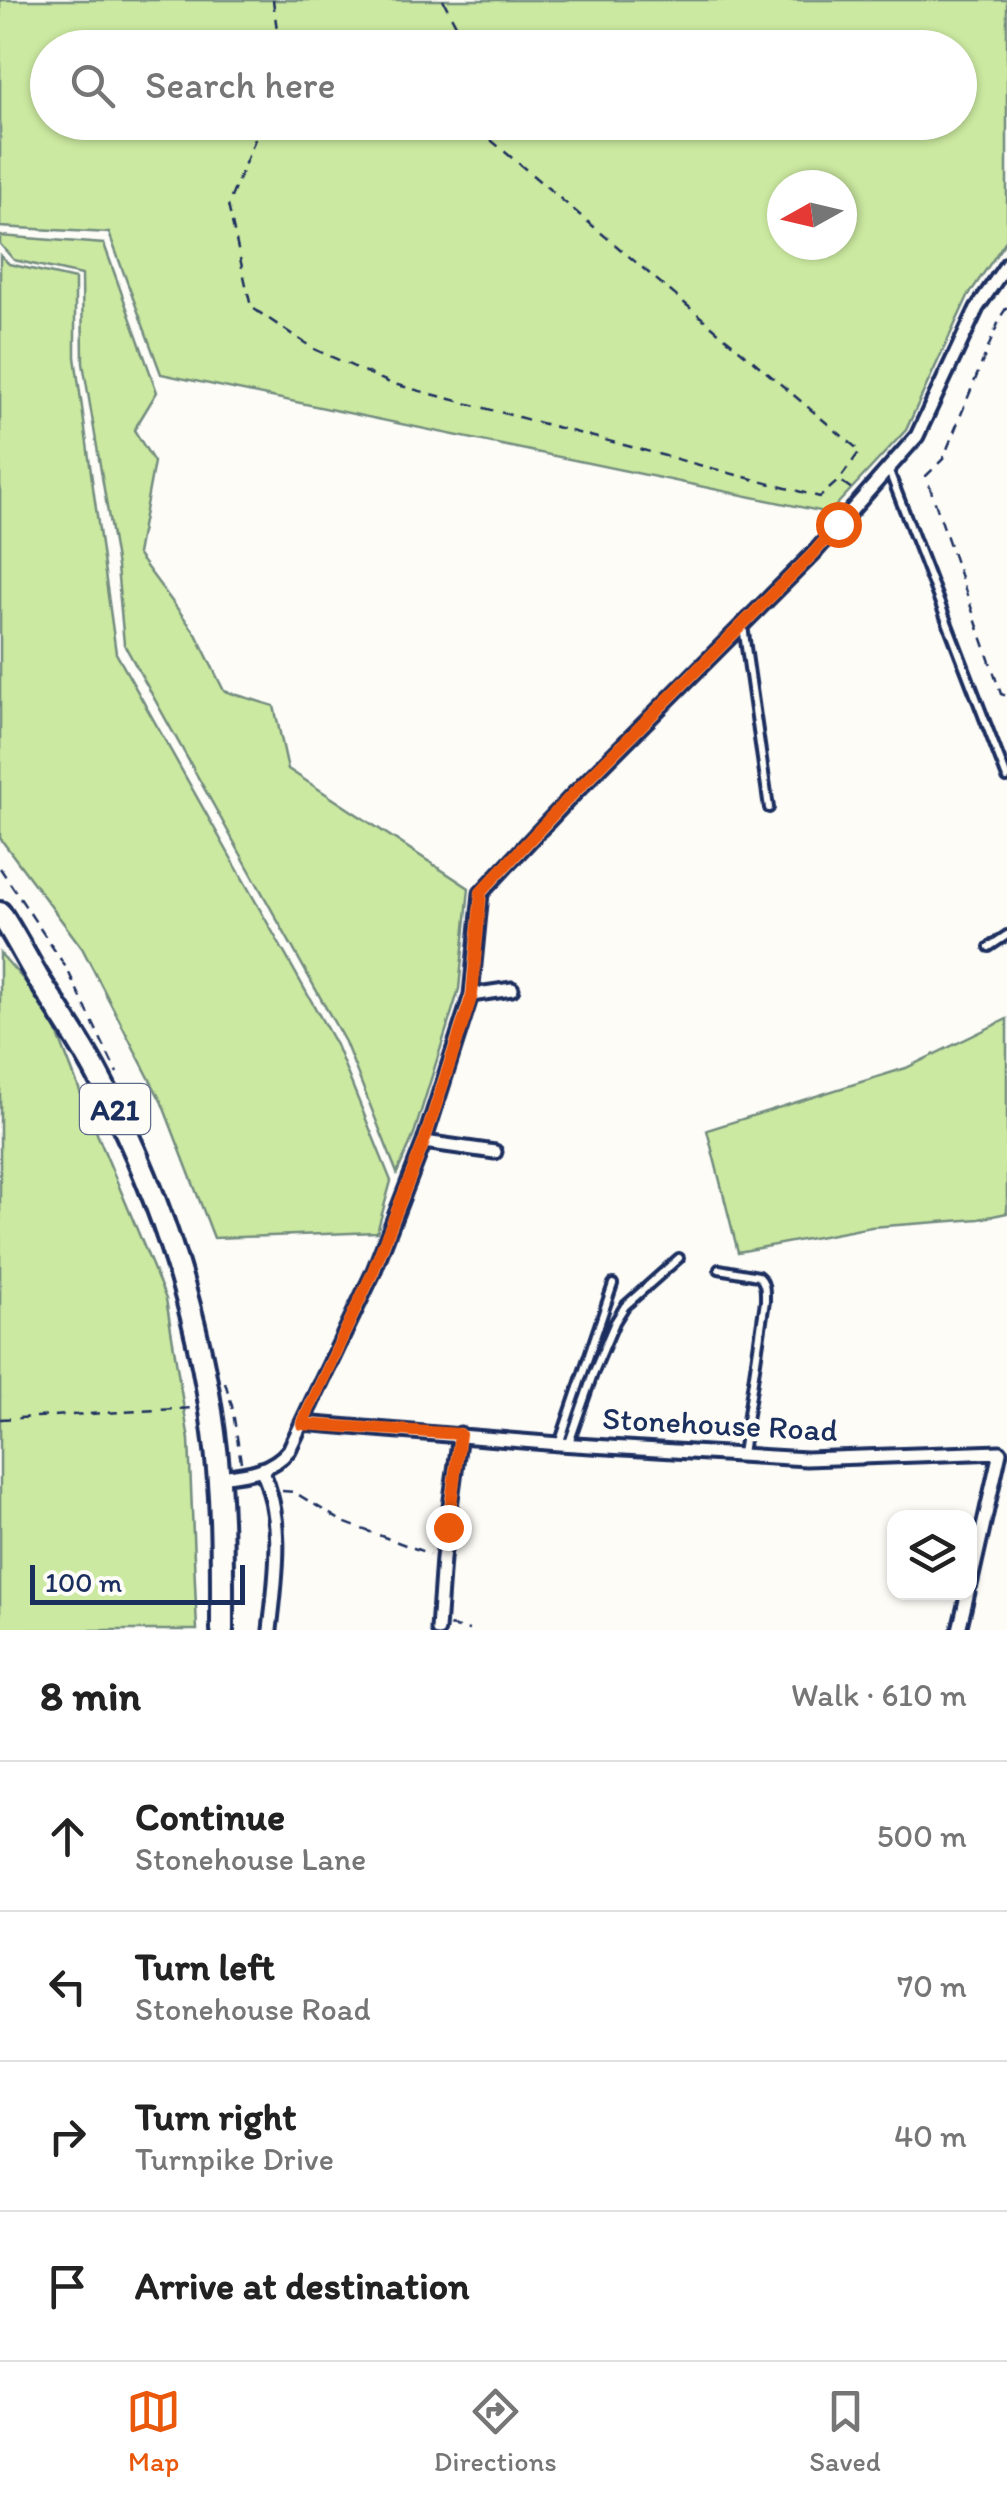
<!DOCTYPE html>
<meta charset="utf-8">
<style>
body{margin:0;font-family:Itim,sans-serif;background:#f6f6f6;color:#222}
.controls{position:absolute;right:30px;bottom:30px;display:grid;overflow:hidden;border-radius:20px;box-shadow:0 2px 8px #0004}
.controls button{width:90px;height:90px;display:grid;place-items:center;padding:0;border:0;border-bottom:2px solid #e0e0e0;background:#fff;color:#222;font:50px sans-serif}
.compass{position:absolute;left:767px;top:170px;width:90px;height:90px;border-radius:50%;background:#fff;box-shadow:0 2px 8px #0004;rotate:262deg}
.scale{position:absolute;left:30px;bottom:25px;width:215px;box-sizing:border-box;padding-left:10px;border:5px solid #1b2f5e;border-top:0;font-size:28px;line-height:35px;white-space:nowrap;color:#1b2f5e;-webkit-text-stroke:8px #fdfcf7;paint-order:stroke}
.stop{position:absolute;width:30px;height:30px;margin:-22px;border:8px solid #ea580c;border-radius:50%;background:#fff}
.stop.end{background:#ea580c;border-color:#fff;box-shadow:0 2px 10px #0008}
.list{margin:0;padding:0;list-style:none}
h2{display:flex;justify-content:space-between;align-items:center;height:130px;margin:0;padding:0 40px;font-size:42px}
h2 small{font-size:32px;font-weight:400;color:#767676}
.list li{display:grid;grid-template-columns:65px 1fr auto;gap:30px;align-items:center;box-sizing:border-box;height:150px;padding:0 40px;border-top:2px solid #e0e0e0}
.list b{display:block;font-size:38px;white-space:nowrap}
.list p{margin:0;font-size:32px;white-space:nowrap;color:#767676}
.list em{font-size:32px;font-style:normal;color:#767676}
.icon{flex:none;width:55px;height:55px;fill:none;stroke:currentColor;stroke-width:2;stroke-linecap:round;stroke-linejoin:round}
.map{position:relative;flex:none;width:1007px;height:1630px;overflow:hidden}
.search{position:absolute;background:#fff;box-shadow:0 2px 8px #0004;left:30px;right:30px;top:30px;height:110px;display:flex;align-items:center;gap:25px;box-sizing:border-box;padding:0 35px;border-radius:55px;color:#767676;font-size:38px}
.sheet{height:730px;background:#fff}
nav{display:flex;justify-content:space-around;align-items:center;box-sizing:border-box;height:140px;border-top:2px solid #e0e0e0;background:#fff;font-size:28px;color:#767676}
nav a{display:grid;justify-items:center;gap:5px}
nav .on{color:#ea580c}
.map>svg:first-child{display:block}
.green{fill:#cbe9a0;stroke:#738c7f;stroke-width:2.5;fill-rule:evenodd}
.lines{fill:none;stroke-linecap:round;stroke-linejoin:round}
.lane-casing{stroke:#1b2f5e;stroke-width:14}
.street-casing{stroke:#1b2f5e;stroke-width:19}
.highway-casing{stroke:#1b2f5e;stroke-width:28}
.path{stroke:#1b2f5e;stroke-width:2.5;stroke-dasharray:10 8;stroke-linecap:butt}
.lane{stroke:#fdfcf7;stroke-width:6}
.street{stroke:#fdfcf7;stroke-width:11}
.highway{stroke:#fdfcf7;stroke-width:20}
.route{stroke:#ea580c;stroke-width:12}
.labels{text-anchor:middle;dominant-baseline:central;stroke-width:9;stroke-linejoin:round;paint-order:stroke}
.shield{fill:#fdfcf7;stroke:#5f6c8c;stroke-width:2.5}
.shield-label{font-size:30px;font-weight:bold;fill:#1b2f5e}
.street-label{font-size:32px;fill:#1b2f5e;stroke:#fdfcf7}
</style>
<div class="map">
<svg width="1007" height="1630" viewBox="0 0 1007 1630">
<rect width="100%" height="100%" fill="#fdfcf7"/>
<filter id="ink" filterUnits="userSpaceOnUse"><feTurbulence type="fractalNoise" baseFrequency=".01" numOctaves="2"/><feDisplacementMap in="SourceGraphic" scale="20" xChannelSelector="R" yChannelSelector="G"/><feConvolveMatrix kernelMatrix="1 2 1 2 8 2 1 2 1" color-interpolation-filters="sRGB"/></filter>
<g filter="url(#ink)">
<path class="green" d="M0 0H1007V239L968 296 906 430 829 513 161 374 109 233 0 227ZM48 48H960V122H48ZM842 185V245H782V185Z
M0 236 104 244 157 392 134 430 154 462 137 554 196 634 224 691 274 706 288 769 469 888 459 989 413 1137 397 1173 345 1042 124 644 117 567 83 363 82 275 14 260 0 244Z
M0 255 9 264 75 279V357L116 653 336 1045 391 1181 377 1232 214 1238 162 1103 82 948 0 838Z
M0 953 47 1006 88 1112 166 1299 189 1440 197 1630H0Z
M1007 1019V1213L979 1219 871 1227 738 1252 707 1130 906 1068Z"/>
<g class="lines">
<defs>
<path id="lane" d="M889 471 1007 778
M743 626 769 808
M989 947 1007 935
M719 1269 758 1276C766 1282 765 1292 765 1301L742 1454
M569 1443 593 1374 615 1322 625 1306 679 1258
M559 1444 613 1284"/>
<path id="street" d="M471 995 512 989
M424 1142 495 1152
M302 1423 559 1444 806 1459 1000 1452 970 1585
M262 1470C285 1522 276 1576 270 1630
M219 1477C245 1474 271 1472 289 1450L373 1273 424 1142 471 995 481 893 569 799 814 553 917 436 977 308 1007 264
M438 1630 443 1558 460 1434
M959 1630 968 1592"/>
<path id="highway" d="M0 913C14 934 25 956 38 978 57 1008 77 1037 94 1068 155 1181 198 1306 214 1433 223 1498 222 1564 222 1630"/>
</defs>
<use href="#lane" class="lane-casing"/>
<use href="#street" class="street-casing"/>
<use href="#highway" class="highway-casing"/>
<path class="path" d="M273 0 277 30 274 48
M443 0 468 48
M262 122 228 205 251 307 314 349 390 383 820 497 839 480 852 489
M487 122 492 141 860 451 840 479
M1007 307 1001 316 943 459 926 476 1001 694 1007 696
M0 868 67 969 117 1073
M225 1382 232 1406 241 1462
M0 1419 193 1408
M282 1491 294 1492 343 1522 430 1554
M449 1626 469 1630"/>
<use href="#lane" class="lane"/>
<use href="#street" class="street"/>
<use href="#highway" class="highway"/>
</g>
</g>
<g class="lines" filter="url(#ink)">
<path class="route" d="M448 1527 460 1434 302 1424 372 1274 424 1142 472 995 481 892 568 799 814 553 838 524"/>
</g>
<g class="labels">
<rect class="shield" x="80" y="1084" width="70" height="50" rx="8"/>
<g class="shield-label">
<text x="115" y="1109">A21</text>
</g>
<g class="street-label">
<text transform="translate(720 1424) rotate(3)">Stonehouse Road</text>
</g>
</g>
</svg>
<div class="controls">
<button><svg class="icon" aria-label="layers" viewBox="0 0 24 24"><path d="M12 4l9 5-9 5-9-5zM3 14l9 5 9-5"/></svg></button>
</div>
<svg class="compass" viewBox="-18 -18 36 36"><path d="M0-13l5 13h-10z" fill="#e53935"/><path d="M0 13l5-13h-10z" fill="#767676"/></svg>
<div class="scale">100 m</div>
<div class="stop" style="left:838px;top:524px"></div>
<div class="stop end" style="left:448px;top:1527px"></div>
<div class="search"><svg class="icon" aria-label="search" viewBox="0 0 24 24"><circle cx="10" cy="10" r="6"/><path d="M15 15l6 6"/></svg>Search here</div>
</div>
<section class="sheet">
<h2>8 min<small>Walk · 610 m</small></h2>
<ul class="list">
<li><svg class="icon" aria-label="ahead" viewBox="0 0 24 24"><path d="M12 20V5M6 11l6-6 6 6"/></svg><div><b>Continue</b><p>Stonehouse Lane</p></div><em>500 m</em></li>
<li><svg class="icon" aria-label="left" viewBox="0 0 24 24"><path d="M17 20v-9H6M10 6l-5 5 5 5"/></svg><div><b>Turn left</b><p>Stonehouse Road</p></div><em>70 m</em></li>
<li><svg class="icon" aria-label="right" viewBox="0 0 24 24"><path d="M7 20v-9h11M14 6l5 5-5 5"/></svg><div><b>Turn right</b><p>Turnpike Drive</p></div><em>40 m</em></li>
<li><svg class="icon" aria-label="arrive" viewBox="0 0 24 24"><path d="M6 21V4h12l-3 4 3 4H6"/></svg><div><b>Arrive at destination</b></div></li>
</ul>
</section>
<nav>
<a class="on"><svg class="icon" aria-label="map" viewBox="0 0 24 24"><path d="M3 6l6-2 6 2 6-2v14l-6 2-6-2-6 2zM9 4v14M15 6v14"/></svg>Map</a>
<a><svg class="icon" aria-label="directions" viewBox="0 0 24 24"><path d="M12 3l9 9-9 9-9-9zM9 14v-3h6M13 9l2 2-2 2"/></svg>Directions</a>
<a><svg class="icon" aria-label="saved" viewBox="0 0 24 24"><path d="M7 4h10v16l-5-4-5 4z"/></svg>Saved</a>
</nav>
